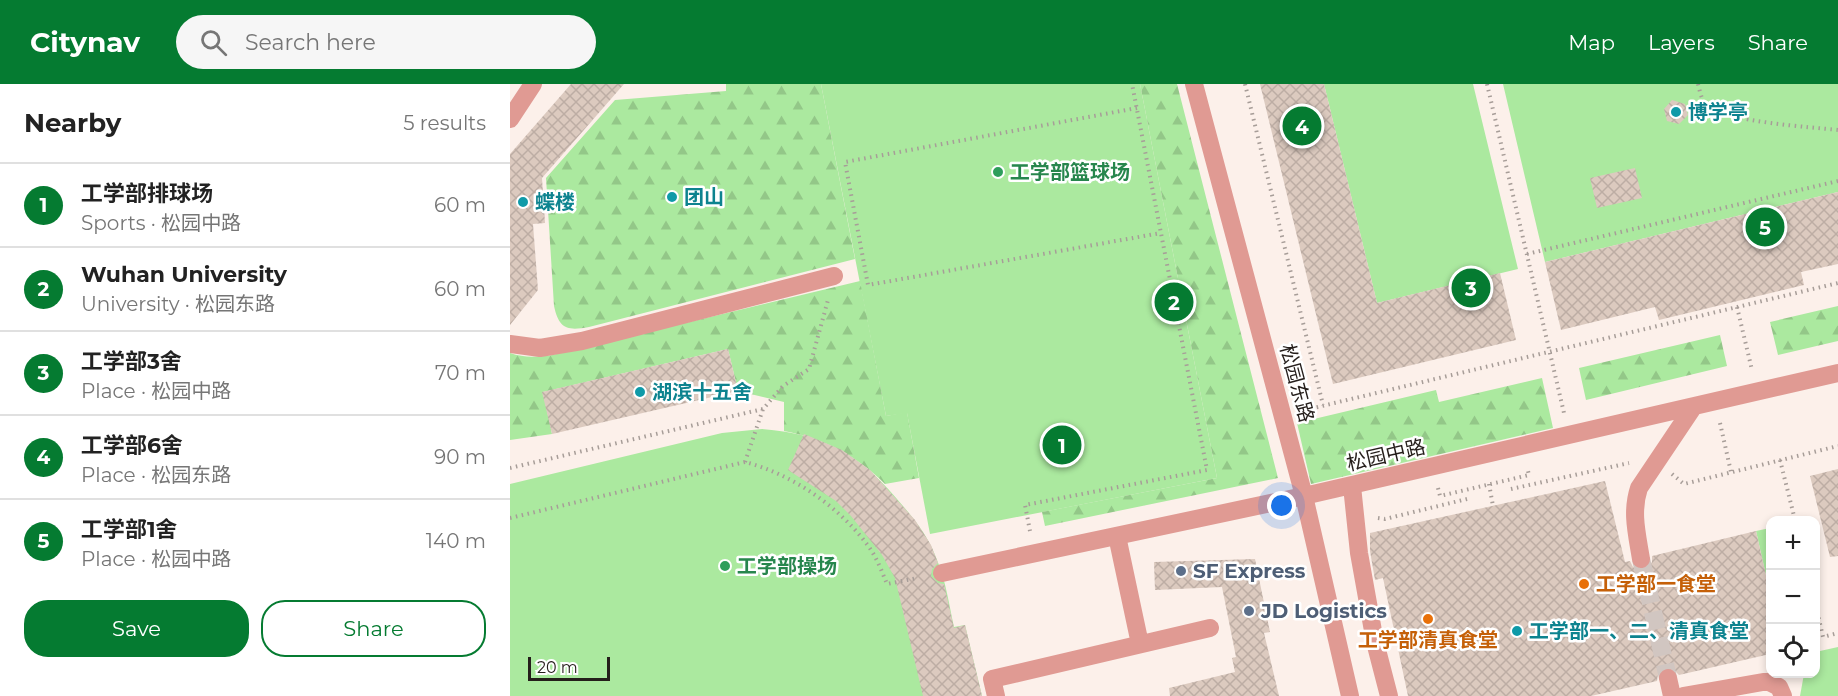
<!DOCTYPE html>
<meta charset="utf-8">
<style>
body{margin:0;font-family:Montserrat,"Noto Sans SC",sans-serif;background:#f6f6f6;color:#222}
.controls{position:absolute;right:18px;bottom:18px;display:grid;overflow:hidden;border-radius:12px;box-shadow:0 3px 9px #0003}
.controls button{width:54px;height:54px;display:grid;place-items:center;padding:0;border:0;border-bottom:2px solid #e0e0e0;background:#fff;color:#222;font:30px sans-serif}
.scale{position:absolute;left:18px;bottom:15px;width:82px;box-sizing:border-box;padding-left:6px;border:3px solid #251e1b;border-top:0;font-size:16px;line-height:21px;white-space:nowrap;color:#251e1b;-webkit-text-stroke:4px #fff;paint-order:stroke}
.you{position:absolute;left:772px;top:422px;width:21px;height:21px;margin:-15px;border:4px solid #fff;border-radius:50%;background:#1a73e8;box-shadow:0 0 0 9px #1a73e833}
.badge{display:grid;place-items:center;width:39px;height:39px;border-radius:50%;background:#057b31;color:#fff;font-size:20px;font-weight:700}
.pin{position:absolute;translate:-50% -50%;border:3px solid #fff;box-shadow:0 2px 6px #0006}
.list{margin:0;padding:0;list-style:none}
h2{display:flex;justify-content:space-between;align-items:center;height:78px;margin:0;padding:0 24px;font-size:26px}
h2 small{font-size:20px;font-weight:400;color:#767676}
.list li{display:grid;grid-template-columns:39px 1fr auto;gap:18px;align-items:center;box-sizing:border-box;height:84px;padding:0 24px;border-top:2px solid #e0e0e0}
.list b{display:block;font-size:22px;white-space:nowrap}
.list p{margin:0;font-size:20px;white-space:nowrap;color:#767676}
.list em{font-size:20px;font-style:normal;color:#767676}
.actions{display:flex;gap:12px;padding:18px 24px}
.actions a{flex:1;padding:14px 0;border:2px solid #057b31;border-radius:24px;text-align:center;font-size:21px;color:#057b31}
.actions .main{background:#057b31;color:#fff}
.icon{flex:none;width:33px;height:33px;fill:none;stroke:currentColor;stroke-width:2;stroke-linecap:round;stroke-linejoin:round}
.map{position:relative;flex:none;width:1328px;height:612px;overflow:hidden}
header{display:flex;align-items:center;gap:36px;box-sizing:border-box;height:84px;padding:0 30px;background:#057b31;color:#fff}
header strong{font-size:28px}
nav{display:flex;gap:33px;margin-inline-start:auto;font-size:21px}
.search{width:420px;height:54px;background:#f6f6f6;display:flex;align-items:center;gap:15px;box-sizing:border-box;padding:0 21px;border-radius:33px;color:#767676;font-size:22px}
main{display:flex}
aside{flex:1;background:#fff}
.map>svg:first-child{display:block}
.green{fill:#abe99f}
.forest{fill:url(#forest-firs)}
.building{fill:url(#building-cross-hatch)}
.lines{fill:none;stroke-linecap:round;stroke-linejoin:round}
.minor-tunnel{stroke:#d1c6c1;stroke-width:18;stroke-dasharray:18 9;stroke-linecap:butt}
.path{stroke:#a79d98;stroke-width:4;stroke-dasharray:1.5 4.5;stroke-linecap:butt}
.minor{stroke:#e09a93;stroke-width:18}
.culture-dot{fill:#0f9aa8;stroke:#fff;stroke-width:2}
.leisure-dot{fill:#2e9e5b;stroke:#fff;stroke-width:2}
.service-dot{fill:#5c6f8a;stroke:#fff;stroke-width:2}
.food-dot{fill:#e8710a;stroke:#fff;stroke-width:2}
.labels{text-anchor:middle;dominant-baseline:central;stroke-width:5;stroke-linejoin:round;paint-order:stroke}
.culture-label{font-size:20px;font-weight:bold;fill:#0d838f;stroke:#fff;text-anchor:start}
.leisure-label{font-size:20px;font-weight:bold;fill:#27864d;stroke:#fff;text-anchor:start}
.street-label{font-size:20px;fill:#251e1b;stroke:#fff}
.service-label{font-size:20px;font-weight:bold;fill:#4e5e75;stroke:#fff;text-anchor:start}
.food-label{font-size:20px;font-weight:bold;fill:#c56008;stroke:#fff;text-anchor:start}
</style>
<header>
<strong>Citynav</strong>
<div class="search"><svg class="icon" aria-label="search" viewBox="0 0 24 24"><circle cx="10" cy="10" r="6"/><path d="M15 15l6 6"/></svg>Search here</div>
<nav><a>Map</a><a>Layers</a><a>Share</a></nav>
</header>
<main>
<aside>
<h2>Nearby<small>5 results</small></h2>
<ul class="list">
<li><span class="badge">1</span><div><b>工学部排球场</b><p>Sports · 松园中路</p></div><em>60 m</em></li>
<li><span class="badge">2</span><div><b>Wuhan University</b><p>University · 松园东路</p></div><em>60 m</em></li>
<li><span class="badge">3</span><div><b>工学部3舍</b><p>Place · 松园中路</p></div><em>70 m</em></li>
<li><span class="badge">4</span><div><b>工学部6舍</b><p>Place · 松园东路</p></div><em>90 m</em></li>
<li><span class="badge">5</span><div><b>工学部1舍</b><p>Place · 松园中路</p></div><em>140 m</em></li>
</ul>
<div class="actions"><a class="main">Save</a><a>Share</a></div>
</aside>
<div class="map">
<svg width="1328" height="612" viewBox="0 0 1328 612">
<defs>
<pattern id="forest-firs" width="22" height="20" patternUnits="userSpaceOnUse" patternTransform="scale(1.5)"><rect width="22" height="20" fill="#abe99f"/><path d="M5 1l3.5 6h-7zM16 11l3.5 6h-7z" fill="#93c788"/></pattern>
<pattern id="building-cross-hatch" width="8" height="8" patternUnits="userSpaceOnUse" patternTransform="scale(1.5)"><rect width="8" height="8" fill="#dccabf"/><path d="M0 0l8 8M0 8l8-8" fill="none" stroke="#bdada4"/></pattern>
</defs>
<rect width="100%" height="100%" fill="#fcf0ea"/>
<path class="green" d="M311 0H630L707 394 420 450 397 329 376 332Z
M814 0H963L1008 185 867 219Z
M993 0H1328V108L1035 178Z
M252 345C317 350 352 372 393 422 407 438 420 456 427 476 436 497 439 521 444 543L455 541 472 612H0V400L212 349Z
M1260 444V509L1246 447Z
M1306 547 1310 567 1328 563V612H1290L1294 590H1306Z"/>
<path class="forest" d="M216 0H311L345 175 79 243C57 247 49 245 44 222L36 94 105 16 216 7Z
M630 0H667L768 394 535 442 532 428 707 394Z
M350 197 376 332 397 328 409 394 375 400C347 372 314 354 274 347V318L228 307 218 265 33 308 42 350 0 356V269C14 274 27 273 42 271Z
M1328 222V257L1268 271 1260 238Z
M1210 251 1217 282 1076 316 1069 284Z
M1032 294 1043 344 801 400 787 339 926 306 929 318Z"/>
<path class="building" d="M61 0H114L32 94 35 139 23 140 28 206 0 241V70Z
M750 0H814L867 219 990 189 1006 256 823 300Z
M1162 16 1175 20 1178 31 1169 40 1157 37 1154 25Z
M1125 84 1132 114 1087 124 1080 94Z
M1328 108V180L1291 188 1294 201 1149 236 1145 223 1051 246 1035 178Z
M218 265 228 307 42 350 32 308Z
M294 350 332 366 360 386 405 436 421 461 428 479 422 485 421 492 428 499 434 500 444 544 455 541 472 612H413L385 494 372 471 341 432 326 417 278 386Z
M1328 385V472L1320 473 1300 392Z
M1095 397 1115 478 1120 477 1123 483 1128 486H1133L1139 483 1142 478V472L1246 447 1260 509V570L1169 591 1162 584 1155 583 1148 590 1147 597 1081 612H898L873 494 865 496 860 467V449Z
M745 475 760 548 754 549 769 612H660L659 604 725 588 722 574 726 573 712 503 645 506 644 478Z"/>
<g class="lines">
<path class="minor-tunnel" d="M1131 475 1158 594"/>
<path class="path" d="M735 0 813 321
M977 0 1054 329
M1188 0C1190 7 1191 16 1197 21 1215 38 1301 43 1328 46
M627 24 335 78 358 201 651 149
M1017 170 1328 97
M1227 223 1242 286
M795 326 1328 199
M1210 339 1221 388
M1270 376 1285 436
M235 378 253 325
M0 384 253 325 273 302 299 285 318 216
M1162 390 1174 400 1328 362
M979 400 983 422
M928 404 930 412 1019 391 1017 383
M1001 405 1119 379
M0 434 235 378C282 390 330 423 359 463 367 474 372 488 377 500L407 494
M868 434 875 435 961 414
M520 447 515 421 697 386 622 0
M1306 522 1313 553 1328 549"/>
<path class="minor" d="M684 0 794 412 840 612
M0 35 23 0
M0 260 30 264 72 257 324 192
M842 402 849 469 865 558 879 612
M607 452 630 560
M1131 475C1127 450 1121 428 1129 404L1184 322
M432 489 794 412 1328 289
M1158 594 1162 612
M486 612 482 595 700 544
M1173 612 1253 598H1259L1269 603 1273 612"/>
</g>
<g class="culture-dot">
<circle cx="1166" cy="28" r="6"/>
<circle cx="162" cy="113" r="6"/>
<circle cx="13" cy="118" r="6"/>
<circle cx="130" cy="308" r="6"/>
<circle cx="1007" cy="547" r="6"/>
</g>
<g class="leisure-dot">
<circle cx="488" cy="88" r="6"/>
<circle cx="215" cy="482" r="6"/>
</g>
<g class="service-dot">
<circle cx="671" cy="487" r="6"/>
<circle cx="739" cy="527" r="6"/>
</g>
<g class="food-dot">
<circle cx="1074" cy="500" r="6"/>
<circle cx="918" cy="535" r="6"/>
</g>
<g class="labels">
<g class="culture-label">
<text x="1178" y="28">博学亭</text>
<text x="174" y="113">团山</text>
<text x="25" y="118">蝶楼</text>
<text x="142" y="308">湖滨十五舍</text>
<text x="1019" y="547">工学部一、二、清真食堂</text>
</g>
<g class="leisure-label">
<text x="500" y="88">工学部篮球场</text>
<text x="227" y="482">工学部操场</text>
</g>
<g class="street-label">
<text transform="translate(787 299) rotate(75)">松园东路</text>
<text transform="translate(876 371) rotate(-13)">松园中路</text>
</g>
<g class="service-label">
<text x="683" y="487">SF Express</text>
<text x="751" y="527">JD Logistics</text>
</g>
<g class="food-label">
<text x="1086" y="500">工学部一食堂</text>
<text x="918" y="556" text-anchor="middle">工学部清真食堂</text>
</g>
</g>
</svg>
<div class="controls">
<button>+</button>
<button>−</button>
<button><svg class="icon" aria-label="locate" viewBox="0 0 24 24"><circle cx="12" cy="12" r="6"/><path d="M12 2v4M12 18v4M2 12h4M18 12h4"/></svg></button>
</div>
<div class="scale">20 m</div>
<div class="you"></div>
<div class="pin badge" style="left:552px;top:361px">1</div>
<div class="pin badge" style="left:664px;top:218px">2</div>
<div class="pin badge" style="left:961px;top:204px">3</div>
<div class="pin badge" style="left:792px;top:42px">4</div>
<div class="pin badge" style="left:1255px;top:143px">5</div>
</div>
</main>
